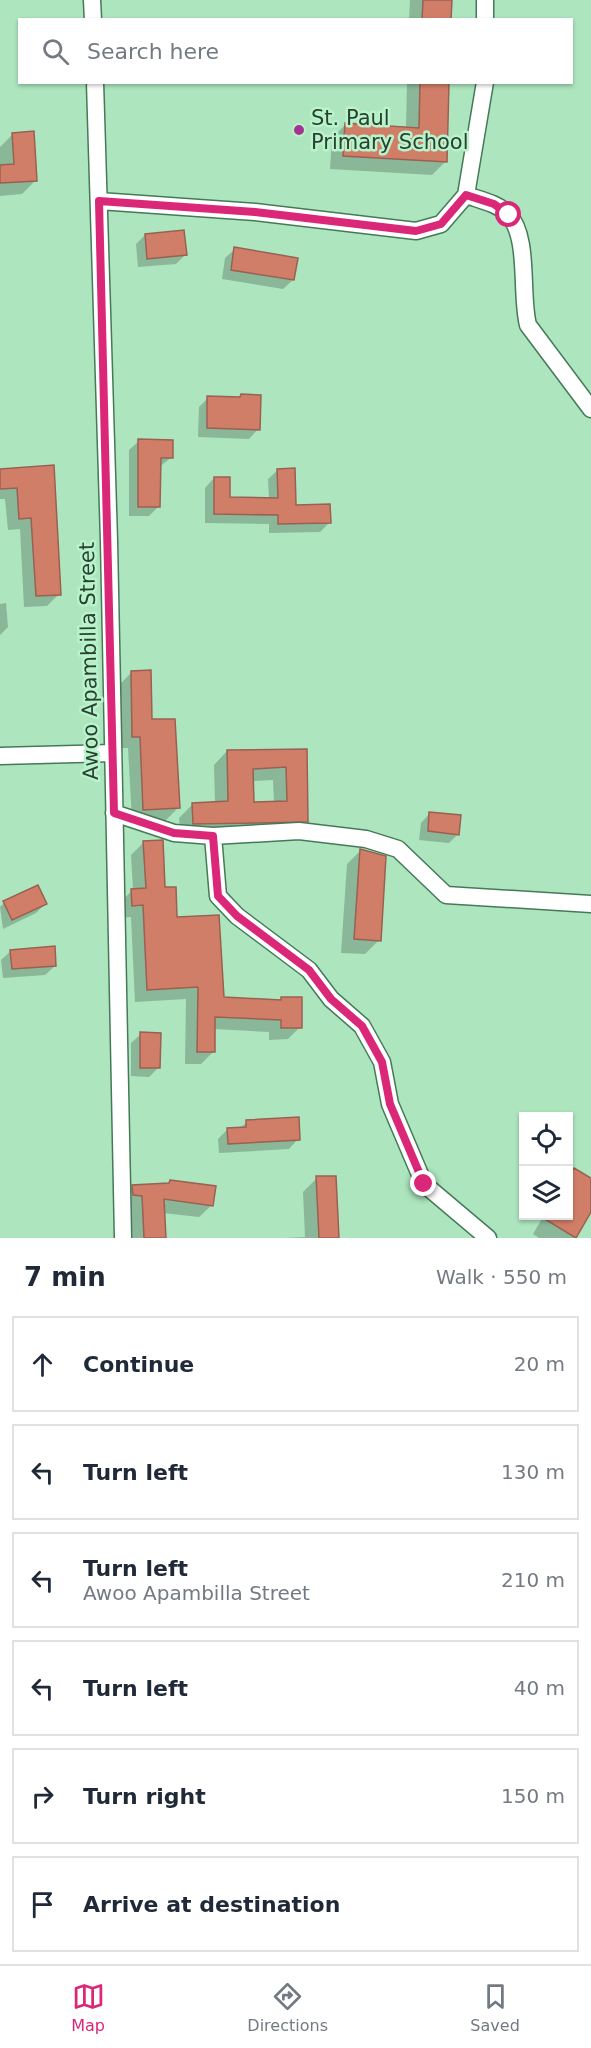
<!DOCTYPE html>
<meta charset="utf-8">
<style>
body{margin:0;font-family:"DejaVu Sans",sans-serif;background:#f2f2f3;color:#1f2937}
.controls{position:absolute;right:18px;bottom:18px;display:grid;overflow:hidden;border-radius:0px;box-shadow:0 2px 4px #0004}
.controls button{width:54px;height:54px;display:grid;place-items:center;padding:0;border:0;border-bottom:2px solid #e0e1e3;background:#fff;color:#1f2937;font:30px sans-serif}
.stop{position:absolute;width:18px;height:18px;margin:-14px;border:4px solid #db2777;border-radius:50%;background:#fff}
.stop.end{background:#db2777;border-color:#fff;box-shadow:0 2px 6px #0008}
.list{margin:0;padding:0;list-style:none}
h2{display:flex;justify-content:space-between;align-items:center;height:78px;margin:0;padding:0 24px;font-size:26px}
h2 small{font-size:20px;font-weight:400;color:#747a83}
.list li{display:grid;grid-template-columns:39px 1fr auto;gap:18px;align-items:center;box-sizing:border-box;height:96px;margin:0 12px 12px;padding:0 12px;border:2px solid #e0e1e3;border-radius:0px}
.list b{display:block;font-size:22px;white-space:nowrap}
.list p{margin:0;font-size:20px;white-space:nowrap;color:#747a83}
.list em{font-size:20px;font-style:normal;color:#747a83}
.icon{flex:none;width:33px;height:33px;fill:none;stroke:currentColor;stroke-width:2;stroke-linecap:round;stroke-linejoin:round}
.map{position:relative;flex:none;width:591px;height:1238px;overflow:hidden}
.search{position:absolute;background:#fff;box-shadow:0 2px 4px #0004;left:18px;right:18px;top:18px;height:66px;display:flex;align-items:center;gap:15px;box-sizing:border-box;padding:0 21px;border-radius:0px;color:#747a83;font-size:22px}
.sheet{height:726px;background:#fff}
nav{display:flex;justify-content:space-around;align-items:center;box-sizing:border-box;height:84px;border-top:2px solid #e0e1e3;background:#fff;font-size:16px;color:#747a83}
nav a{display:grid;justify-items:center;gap:3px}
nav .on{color:#db2777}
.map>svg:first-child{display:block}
.shadow{fill:#0003;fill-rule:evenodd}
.building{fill:#d17e69;stroke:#9a6052;stroke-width:1.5;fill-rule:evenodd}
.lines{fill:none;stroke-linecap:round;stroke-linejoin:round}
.minor-casing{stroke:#457a58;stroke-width:19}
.minor{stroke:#fff;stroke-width:16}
.route{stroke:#db2777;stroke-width:8}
.poi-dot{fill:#a33492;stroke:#b9f3cb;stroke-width:2}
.labels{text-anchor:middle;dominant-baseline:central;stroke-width:5;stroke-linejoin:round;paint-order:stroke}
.poi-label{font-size:21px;fill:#2a4132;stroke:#b9f3cb;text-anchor:start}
.street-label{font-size:21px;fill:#2a4132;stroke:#b9f3cb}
</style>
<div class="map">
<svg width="591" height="1238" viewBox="0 0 591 1238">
<rect width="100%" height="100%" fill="#ace5be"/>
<path class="shadow" d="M410 0H450V20H409Z
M407 82H448L446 161 432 175 330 169 332 138 346 124 406 128Z
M13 134 36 180 22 194 0 196V147Z
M145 235 185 255 176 264 138 267 136 244Z
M235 249 293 280 283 289 222 279 225 258Z
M241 396 258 429 249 439 198 437 199 407 208 398 238 399Z
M139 441 172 457 159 467V506L149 516H129V450Z
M52 466 59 594 47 606 24 607 20 529 8 530 5 499H0V471Z
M278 470 294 506 329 523 320 532 269 533V524L205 523V488L214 478 229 499H269L268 479Z
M6 603 8 627 0 635V604Z
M132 672 178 808 166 820 132 821 128 748H121L120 684Z
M306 750 307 821 294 834 181 836 179 818 193 804 215 803 214 765 227 751ZM273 780 274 803H253L252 781Z
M430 813 458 834 449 843 419 840 421 823Z
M144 842 176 919 222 998 279 1001 281 999 300 1027 288 1039 269 1040V1032L214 1029 213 1052 201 1064H185L186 999 135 1002 131 917 120 918 119 903 133 890 131 855Z
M360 851 379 940 365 954 341 953 347 864Z
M4 903 45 904 36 913 3 929 0 907Z
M11 951 55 966 45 975 3 978 1 960Z
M141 1034 158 1068 149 1077 131 1076V1043Z
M247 1122 298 1139 289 1149 219 1153 218 1139 227 1130 239 1129Z
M574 1170 591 1180V1209L574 1238H539L533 1234 543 1217 568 1216V1176Z
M317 1178 337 1238H285L305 1237 303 1192Z
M170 1182 212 1205 199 1217 163 1213 165 1238H132L130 1208 121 1199 133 1186 167 1185Z"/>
<path class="building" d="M423 0H452L451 20H422Z
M420 82H449L447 162 343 156 345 123 419 128Z
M34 131 37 181 0 183V165L14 164 12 133Z
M184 230 187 255 147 259 145 234Z
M234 247 298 258 294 280 231 270Z
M241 394 261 395 260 430 207 428V396L240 397Z
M138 439 173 440V458H161L160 507H138Z
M54 465 61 595 36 596 31 518 19 519 17 488 0 489V469Z
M295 468 296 505 330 504 331 523 278 524V515L214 514V477H230V497L278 498 277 469Z
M151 670 152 719H175L180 808 143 810 140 737H132L131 671Z
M307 749 308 822 193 824 192 803 228 801 227 750ZM286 767 287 801 254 802 253 769Z
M429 812 461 815 459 835 428 831Z
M163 840 165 887H176L177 917 219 915 224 997 281 1000V997H302V1028H281V1020L215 1017V1052H197L198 987 147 990 143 905 132 906 131 889 146 888 143 841Z
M360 849 386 856 381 941 354 939Z
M38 885 47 904 12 920 3 901Z
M55 946 56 966 12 969 10 950Z
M140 1032 161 1033 160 1068H140Z
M299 1117 300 1140 228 1144 227 1128 246 1127V1120Z
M574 1168 591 1178V1212L576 1238 538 1215H568V1177Z
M316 1176H336L339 1238H319Z
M170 1180 216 1186 213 1206 164 1199 166 1238H144L142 1196 133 1195 132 1185 169 1183Z"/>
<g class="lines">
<defs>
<path id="minor" d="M92 0 93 20
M485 0V20
M95 82 109 541 123 1238
M466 195C480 200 497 203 508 214 530 237 520 294 528 325L591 409
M99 201 255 212 416 231 441 224 466 195 485 82
M0 756 113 753
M114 813 174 833 213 836 218 896 237 916 309 970 331 999 362 1026 382 1062 390 1104 424 1184 488 1238
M213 836 299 831 366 839 398 849 446 895 591 904"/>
</defs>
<use href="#minor" class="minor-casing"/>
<use href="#minor" class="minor"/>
</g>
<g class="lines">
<path class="route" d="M424 1184 390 1104 382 1062 362 1026 331 999 309 970 237 916 218 896 213 836 174 833 114 813 99 201 255 212 416 231 441 224 466 195 494 204 509 215"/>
</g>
<circle class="poi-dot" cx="299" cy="130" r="6"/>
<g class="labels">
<g class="poi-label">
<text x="311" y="118">St. Paul<tspan x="311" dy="24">Primary School</tspan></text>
</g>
<g class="street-label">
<text transform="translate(89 661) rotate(-91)">Awoo Apambilla Street</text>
</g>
</g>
</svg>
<div class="controls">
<button><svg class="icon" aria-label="locate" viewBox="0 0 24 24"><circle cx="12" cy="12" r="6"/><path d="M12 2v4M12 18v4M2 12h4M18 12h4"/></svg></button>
<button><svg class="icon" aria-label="layers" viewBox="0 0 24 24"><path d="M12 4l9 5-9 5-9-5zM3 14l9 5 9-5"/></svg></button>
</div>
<div class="stop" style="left:509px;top:215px"></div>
<div class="stop end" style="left:424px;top:1184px"></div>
<div class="search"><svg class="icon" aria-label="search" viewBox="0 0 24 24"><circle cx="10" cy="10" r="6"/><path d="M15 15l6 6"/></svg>Search here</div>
</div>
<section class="sheet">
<h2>7 min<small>Walk · 550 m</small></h2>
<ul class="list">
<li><svg class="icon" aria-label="ahead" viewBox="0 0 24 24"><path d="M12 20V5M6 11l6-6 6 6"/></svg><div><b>Continue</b></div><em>20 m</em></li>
<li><svg class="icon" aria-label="left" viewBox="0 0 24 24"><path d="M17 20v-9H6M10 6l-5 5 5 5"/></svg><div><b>Turn left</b></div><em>130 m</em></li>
<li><svg class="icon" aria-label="left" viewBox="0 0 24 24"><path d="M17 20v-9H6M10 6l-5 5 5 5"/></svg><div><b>Turn left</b><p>Awoo Apambilla Street</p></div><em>210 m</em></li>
<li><svg class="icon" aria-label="left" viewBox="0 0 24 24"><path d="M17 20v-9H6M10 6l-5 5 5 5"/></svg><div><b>Turn left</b></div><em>40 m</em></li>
<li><svg class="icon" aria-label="right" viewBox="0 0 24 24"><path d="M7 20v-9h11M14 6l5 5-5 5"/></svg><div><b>Turn right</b></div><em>150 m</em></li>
<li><svg class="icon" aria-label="arrive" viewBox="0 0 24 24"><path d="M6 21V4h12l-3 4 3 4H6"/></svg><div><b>Arrive at destination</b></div></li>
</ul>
</section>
<nav>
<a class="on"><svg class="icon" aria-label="map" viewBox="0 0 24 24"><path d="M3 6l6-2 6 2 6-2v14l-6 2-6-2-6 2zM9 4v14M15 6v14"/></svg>Map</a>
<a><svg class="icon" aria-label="directions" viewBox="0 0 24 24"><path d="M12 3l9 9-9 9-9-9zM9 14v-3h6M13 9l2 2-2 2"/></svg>Directions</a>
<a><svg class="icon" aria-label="saved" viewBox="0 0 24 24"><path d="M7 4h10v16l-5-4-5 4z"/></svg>Saved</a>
</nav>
